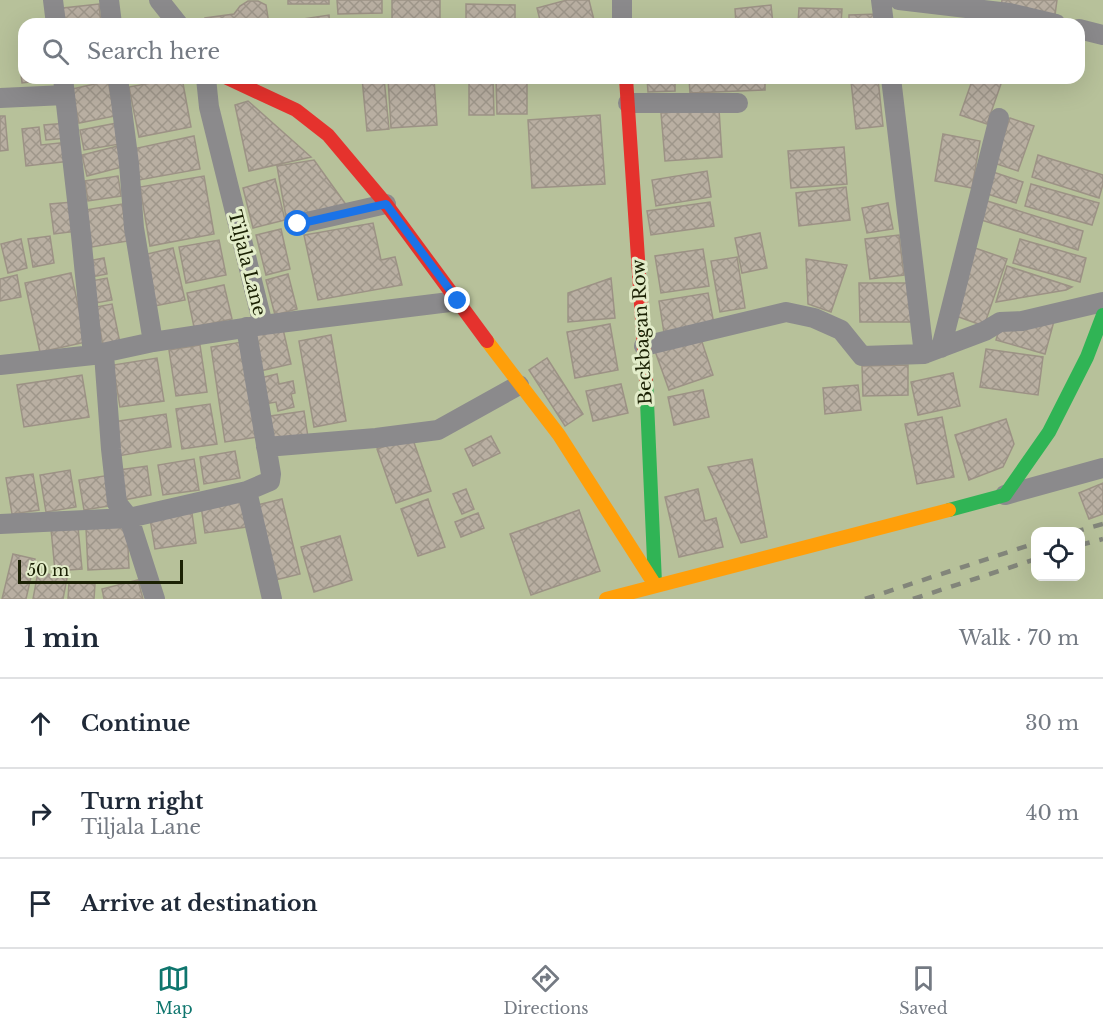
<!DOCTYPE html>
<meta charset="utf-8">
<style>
body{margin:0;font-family:"Libre Baskerville",serif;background:#f6f6f7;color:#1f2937}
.controls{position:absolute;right:18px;bottom:18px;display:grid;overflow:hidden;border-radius:12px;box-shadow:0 6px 24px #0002}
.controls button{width:54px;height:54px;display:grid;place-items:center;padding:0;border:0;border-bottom:2px solid #e0e1e3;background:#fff;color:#1f2937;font:30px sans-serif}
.scale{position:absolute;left:18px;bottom:15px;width:165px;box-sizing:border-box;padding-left:6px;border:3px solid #1b2104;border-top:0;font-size:16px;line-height:21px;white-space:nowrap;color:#1b2104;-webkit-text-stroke:4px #e3edca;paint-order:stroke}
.stop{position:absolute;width:18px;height:18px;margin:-14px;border:4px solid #1a73e8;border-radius:50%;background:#fff}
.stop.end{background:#1a73e8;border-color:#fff;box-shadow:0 2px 6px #0008}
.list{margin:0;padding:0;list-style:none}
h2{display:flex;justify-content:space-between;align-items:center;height:78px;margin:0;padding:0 24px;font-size:26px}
h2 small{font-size:20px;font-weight:400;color:#747a83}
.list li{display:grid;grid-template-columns:39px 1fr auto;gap:18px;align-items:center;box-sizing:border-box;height:90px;padding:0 24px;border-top:2px solid #e0e1e3}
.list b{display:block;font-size:22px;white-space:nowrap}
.list p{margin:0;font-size:20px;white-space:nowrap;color:#747a83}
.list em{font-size:20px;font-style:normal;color:#747a83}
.icon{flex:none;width:33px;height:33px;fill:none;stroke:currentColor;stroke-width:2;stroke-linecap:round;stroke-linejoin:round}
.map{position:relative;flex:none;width:1103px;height:599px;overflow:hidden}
.search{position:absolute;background:#fff;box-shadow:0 6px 24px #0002;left:18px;right:18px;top:18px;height:66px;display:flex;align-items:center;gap:15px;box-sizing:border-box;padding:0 21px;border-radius:18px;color:#747a83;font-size:22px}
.sheet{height:348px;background:#fff}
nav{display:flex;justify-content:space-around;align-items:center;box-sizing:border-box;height:84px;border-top:2px solid #e0e1e3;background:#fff;font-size:16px;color:#747a83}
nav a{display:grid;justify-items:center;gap:3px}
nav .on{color:#0f766e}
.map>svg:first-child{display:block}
.building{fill:url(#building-cross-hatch);stroke:#9c9285;stroke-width:1.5}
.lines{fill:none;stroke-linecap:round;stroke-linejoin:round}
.street{stroke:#8b8a8c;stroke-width:20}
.fast{stroke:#30b455;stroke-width:14}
.slow{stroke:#ff9f0a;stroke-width:14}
.jam{stroke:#e5322d;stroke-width:14}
.rail{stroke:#82857a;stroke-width:4.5;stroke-dasharray:10 10;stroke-linecap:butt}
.route{stroke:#1a73e8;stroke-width:8}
.labels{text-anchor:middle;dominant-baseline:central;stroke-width:6;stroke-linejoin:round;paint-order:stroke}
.street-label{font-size:18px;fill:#1b2104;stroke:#e3edca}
</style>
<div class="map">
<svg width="1103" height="599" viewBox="0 0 1103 599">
<defs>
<pattern id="building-cross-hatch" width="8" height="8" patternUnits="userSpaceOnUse" patternTransform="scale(1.5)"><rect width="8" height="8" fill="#b9afa2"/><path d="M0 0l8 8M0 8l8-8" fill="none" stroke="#9e968a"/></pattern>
</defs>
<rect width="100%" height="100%" fill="#b7c19a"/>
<path class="building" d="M288 0H329V4H288Z
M337 0H382V13L338 14Z
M392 0H440V23H392Z
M567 0H589L595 24H541L537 8Z
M1002 0H1057L1055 15 1001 8Z
M248 1H258L266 5 269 24H206L205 18 234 14 240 6Z
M99 4 101 24H65L63 8Z
M466 4 515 5V24H466Z
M771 5 773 24H736L735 9Z
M799 8 842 9 841 24H798Z
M880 14V24H849V15Z
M329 15 330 24H290L289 21Z
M19 56H24V78L55 79 22 83Z
M178 78H182L191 127 139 137 129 87Z
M362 78H384L389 129 367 131Z
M388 78H434L437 125 391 128Z
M469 78H493L494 115H469Z
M496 78H527V114H497Z
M647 78H675V91L648 92Z
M689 78H765V90L690 93Z
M795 78H841V82H795Z
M973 78H1003L987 124 960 115Z
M878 79 883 126 856 129 851 81Z
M108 81 115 116 79 123 72 89Z
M248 101 311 157 249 171 235 105Z
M719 109 722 157 665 161 661 113Z
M600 115 605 184 532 188 528 120Z
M0 116H5L8 150 0 151Z
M1010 118 1034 126 1018 171 994 163Z
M67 123 68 138 46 140 44 125Z
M117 123 120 144 84 150 80 130Z
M39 127 41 145 69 142 71 161 26 166 22 129Z
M943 134 980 141 972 188 935 181Z
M194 136 200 169 139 180 133 149Z
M118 146 122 167 87 176 82 155Z
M844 147 847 184 791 188 788 151Z
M1038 155 1103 175V184L1099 198 1032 177Z
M314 160 347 206 286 217 277 166Z
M987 170 1023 182 1016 203 981 192Z
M707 171 711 197 656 206 652 180Z
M118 176 121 196 88 201 85 181Z
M204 176 214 234 150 246 140 187Z
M275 179 285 220 253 228 243 188Z
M1031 184 1099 203 1092 225 1025 206Z
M846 187 850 220 799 226 796 193Z
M984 200 1083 231 1078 250 978 219Z
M73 202 77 231 54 234 50 204Z
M710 202 714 226 651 235 647 211Z
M888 203 893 229 867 233 862 208Z
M122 204 128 241 92 247 85 210Z
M373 223 381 260 395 257 402 285 318 300 304 235Z
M281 229 290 269 266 275 256 235Z
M760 233 767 268 742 273 735 238Z
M899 235 904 275 870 279 865 239Z
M50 236 54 263 33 267 28 239Z
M21 239 27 268 8 273 1 244Z
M1020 239 1086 258 1080 282 1013 263Z
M219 240 226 275 186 283 179 247Z
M173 248 185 300 154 306 143 255Z
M975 248 1007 259 984 326 953 315Z
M703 249 709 286 661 293 655 256Z
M737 257 745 308 720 312 711 261Z
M104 258 107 274 91 277 88 261Z
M806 259 847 265 831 312 808 304Z
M1007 266 1072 287 1066 290 996 302Z
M71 273 86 342 40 352 25 283Z
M288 274 297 309 275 315 266 280Z
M17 275 21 297 0 301V279Z
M107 278 112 300 96 303 91 281Z
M611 278 615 318 568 322V293Z
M859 283H911L912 322H860Z
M224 285 232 319 194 327 187 293Z
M708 293 714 324 664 333 659 301Z
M112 304 120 343 103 346 96 307Z
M1054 321 1045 354 996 340 1000 326Z
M610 324 618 370 575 378 567 332Z
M283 329 291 364 260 371 252 336Z
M331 335 346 421 314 427 299 341Z
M700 336 713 375 669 390 655 351Z
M242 342 257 437 225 442 211 347Z
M200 345 207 392 176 396 169 350Z
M986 349 1043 357 1038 395 980 387Z
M157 358 164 401 120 407 113 365Z
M547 358 583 414 565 426 529 370Z
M908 365V395L863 396 862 366Z
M953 373 960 406 918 415 911 382Z
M277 374 279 384 293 381 295 393 291 394 294 407 278 411 276 402 265 404 260 378Z
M82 375 89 417 24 427 17 385Z
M621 384 628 413 593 421 586 391Z
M858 385 861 410 825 414 823 388Z
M703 390 709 417 674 425 668 397Z
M210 404 217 444 182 449 176 409Z
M304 411 308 437 268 443 264 417Z
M166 414 171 447 118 456 113 422Z
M942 417 954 477 917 484 905 424Z
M1006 419 1014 444 1003 467 969 480 955 435Z
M491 436 500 453 473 466 465 449Z
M412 437 431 491 396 503 377 449Z
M235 451 240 478 204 484 200 457Z
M194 459 199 490 163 495 158 465Z
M752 459 767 537 741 543 708 467Z
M147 466 151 495 123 500 119 470Z
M70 470 76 507 46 512 40 475Z
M33 474 39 510 12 514 6 478Z
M110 475 115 505 84 510 79 480Z
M1103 483V514L1089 519 1079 493Z
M466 489 474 509 462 514 453 494Z
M698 489 705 521 716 518 723 547 679 557 665 497Z
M282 499 300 574 271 581 253 506Z
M428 499 445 547 418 556 401 509Z
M241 500 246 527 205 533 201 506Z
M579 510 600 571 531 595 510 534Z
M192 513 196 543 155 549 150 519Z
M478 513 484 528 461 537 455 522Z
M127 526 129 568 88 570 86 528Z
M78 527 82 569 55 571 51 529Z
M340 536 352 580 314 592 301 547Z
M13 554 35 559 26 599H2Z
M38 572 67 578 63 599H33Z
M138 580 143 599H104L102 589Z
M69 582 95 584 94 599H68Z"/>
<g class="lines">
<path class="street" d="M53 0 56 24
M109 0 112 24
M159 0 178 24
M622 0V24
M881 0 884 24
M899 0 1009 13 1056 24
M1079 29 1103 35
M63 78 81 235 93 355
M118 78 129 164 134 228 153 342
M206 78 209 107 263 325 458 301
M891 78 924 354
M0 98 65 95
M628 103H738
M298 224 386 204
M246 327 271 474 270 481 247 491
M644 346 786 312 814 318 841 330 862 356 924 354 985 331 1000 322 1022 321 1103 302
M941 348 999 118
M104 354 111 449 117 503 129 518 155 599
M0 365 93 355 153 342 263 325
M266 447 376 438 438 430 519 385
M1005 495 1103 468
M0 524 129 518 247 491 272 599"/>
<path class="fast" d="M646 379 655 583
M949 510 1005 495 1049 432 1087 357 1103 315"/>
<path class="slow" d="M487 341 559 435 655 585
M606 599 949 510"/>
<path class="jam" d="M227 78 296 110 328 135 386 204 487 341
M626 78 646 379"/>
<path class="rail" d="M1074 532 1103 524
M1080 545 1103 539
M865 599 1036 543
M913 599 1036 559"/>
</g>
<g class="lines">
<path class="route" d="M298 224 386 204 458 301"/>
</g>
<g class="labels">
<g class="street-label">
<text transform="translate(247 263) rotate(76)">Tiljala Lane</text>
<text transform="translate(642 332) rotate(-93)">Beckbagan Row</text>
</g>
</g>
</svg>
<div class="controls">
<button><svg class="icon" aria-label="locate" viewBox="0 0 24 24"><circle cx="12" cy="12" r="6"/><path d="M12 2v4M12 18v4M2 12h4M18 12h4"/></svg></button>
</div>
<div class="scale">50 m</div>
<div class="stop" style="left:298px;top:224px"></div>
<div class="stop end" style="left:458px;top:301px"></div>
<div class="search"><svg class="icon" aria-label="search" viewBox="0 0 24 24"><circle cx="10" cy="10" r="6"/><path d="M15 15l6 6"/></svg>Search here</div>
</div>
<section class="sheet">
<h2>1 min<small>Walk · 70 m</small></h2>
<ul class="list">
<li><svg class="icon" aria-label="ahead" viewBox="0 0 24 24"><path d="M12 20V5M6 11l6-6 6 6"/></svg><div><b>Continue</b></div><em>30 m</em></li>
<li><svg class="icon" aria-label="right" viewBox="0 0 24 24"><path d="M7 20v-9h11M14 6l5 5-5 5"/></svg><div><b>Turn right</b><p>Tiljala Lane</p></div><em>40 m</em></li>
<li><svg class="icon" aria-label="arrive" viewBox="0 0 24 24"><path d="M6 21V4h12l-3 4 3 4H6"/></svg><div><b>Arrive at destination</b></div></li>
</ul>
</section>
<nav>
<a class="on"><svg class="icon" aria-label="map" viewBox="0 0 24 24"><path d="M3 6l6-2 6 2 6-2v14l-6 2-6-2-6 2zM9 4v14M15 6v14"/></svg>Map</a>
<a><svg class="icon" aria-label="directions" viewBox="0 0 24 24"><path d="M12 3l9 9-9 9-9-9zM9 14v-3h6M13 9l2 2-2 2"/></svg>Directions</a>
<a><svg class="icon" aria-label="saved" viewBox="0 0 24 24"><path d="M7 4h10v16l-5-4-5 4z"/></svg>Saved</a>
</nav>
